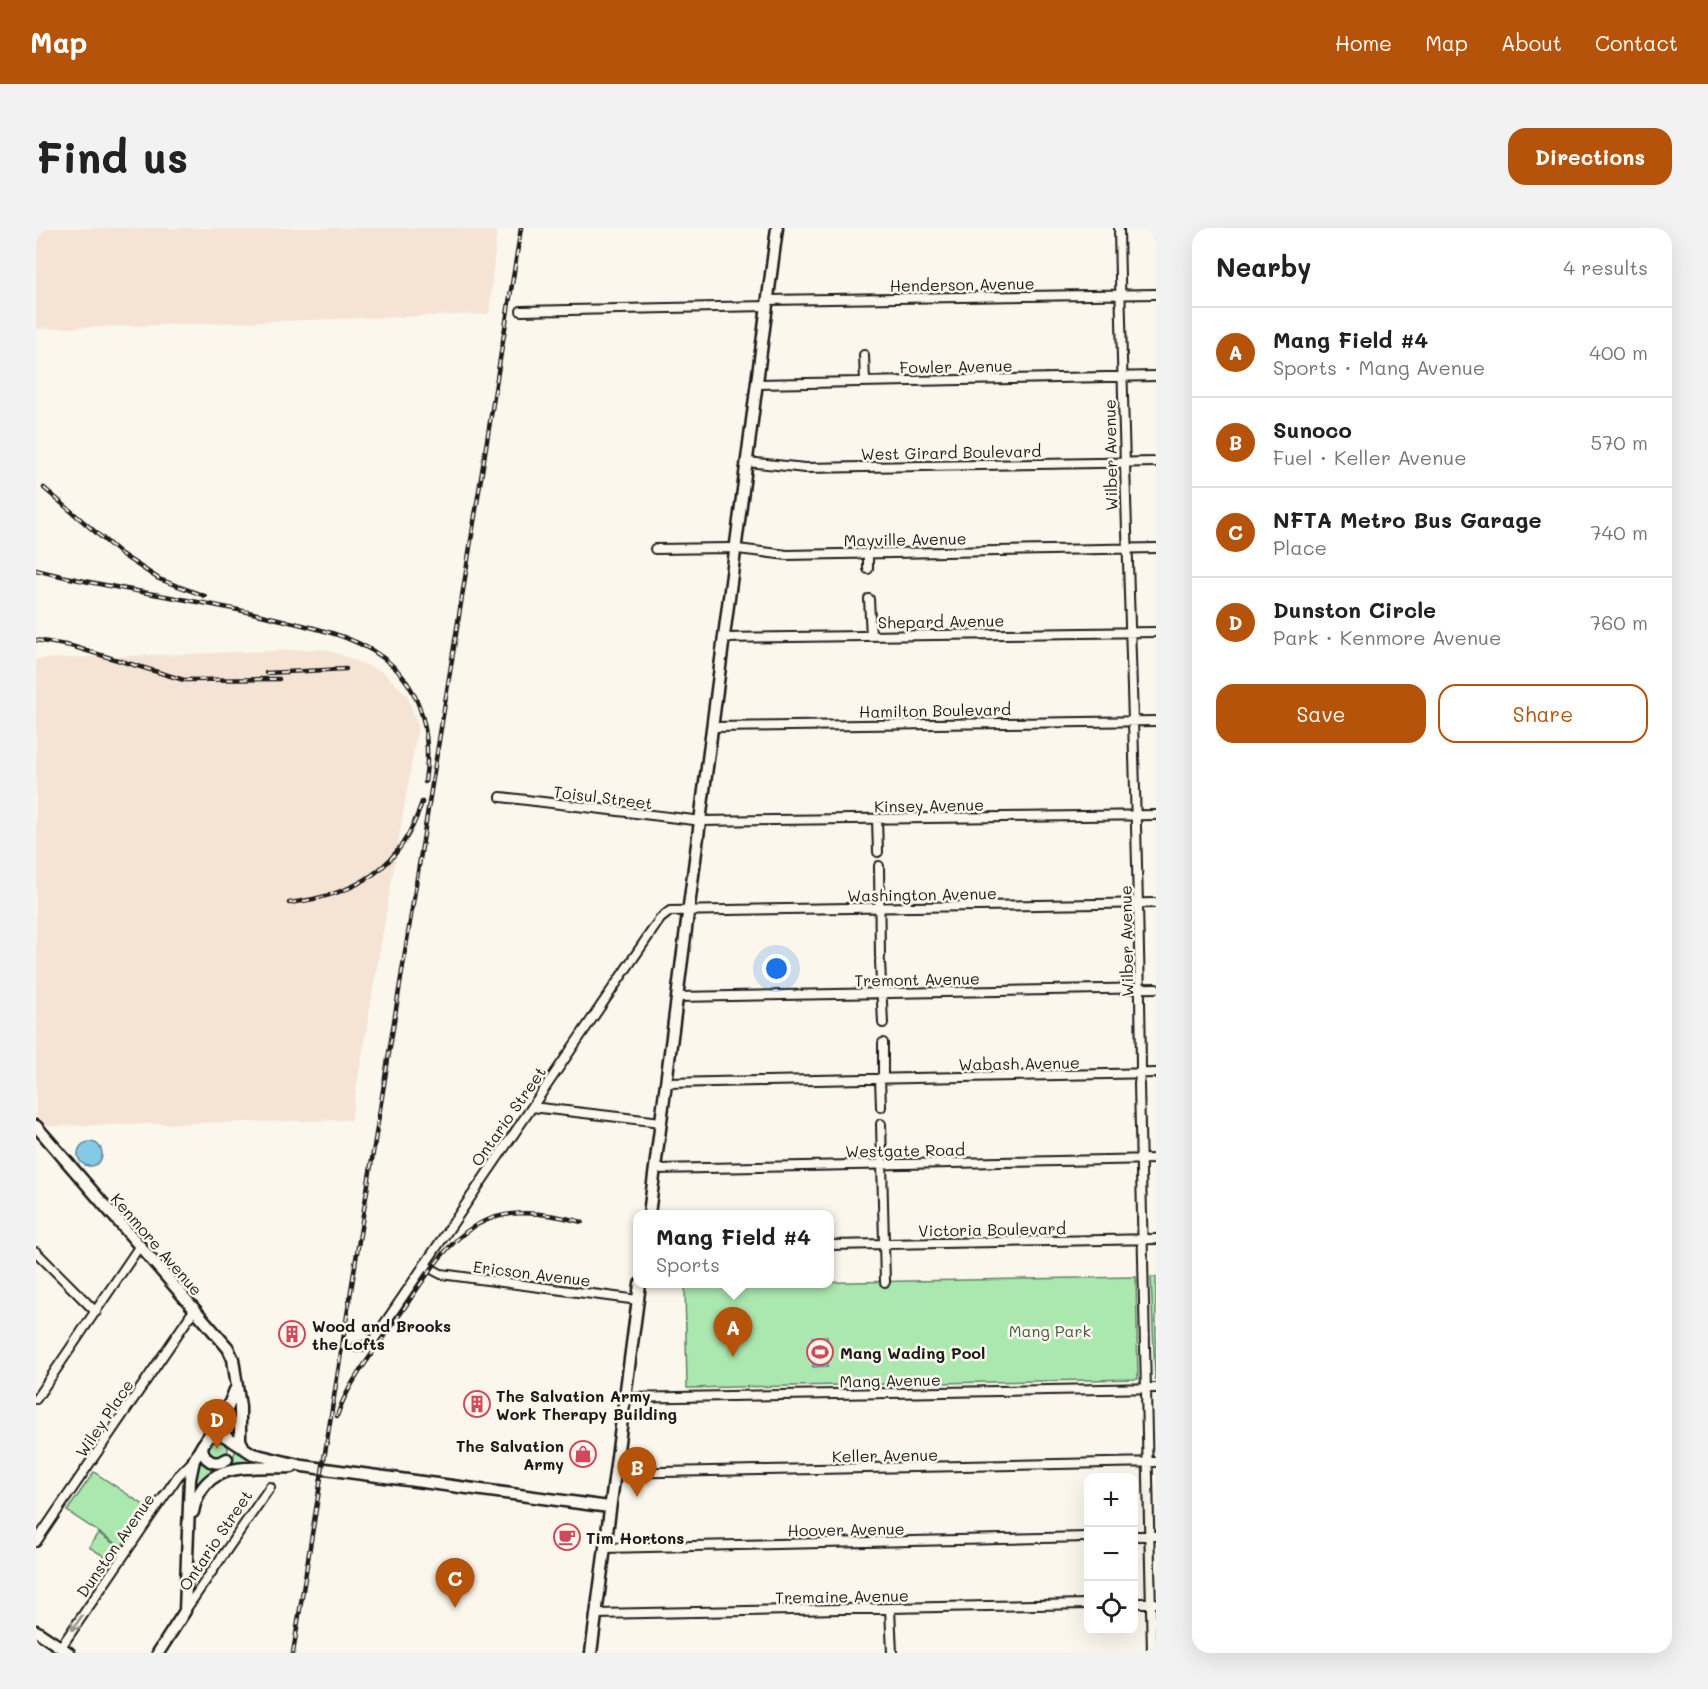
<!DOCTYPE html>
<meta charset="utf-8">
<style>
body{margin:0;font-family:Mali,sans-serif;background:#f2f2f2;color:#222}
.controls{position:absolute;right:18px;bottom:18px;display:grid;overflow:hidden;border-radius:12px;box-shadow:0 6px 24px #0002}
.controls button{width:54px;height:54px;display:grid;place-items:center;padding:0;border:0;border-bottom:2px solid #e0e0e0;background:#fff;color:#222;font:30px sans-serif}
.you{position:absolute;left:741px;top:741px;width:21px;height:21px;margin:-15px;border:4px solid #fff;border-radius:50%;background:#1a73e8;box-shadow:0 0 0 9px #1a73e833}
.badge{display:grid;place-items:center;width:39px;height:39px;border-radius:50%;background:#b45309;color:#fff;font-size:20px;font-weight:700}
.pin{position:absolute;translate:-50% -50px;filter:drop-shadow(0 2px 3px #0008)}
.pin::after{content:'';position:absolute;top:32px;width:21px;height:18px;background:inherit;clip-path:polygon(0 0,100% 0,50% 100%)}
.popup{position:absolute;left:597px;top:982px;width:201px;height:78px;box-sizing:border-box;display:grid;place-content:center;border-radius:12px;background:#fff;filter:drop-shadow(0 2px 4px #0005);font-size:20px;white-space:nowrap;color:#767676}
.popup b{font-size:22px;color:#222}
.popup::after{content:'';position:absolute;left:50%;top:100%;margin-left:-12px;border:12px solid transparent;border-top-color:#fff}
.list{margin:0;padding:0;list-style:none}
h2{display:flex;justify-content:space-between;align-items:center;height:78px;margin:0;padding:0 24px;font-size:26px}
h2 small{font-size:20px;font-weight:400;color:#767676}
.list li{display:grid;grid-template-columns:39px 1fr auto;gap:18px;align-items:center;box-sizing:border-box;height:90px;padding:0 24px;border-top:2px solid #e0e0e0}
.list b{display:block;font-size:22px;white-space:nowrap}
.list p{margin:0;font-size:20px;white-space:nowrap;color:#767676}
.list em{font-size:20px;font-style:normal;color:#767676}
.actions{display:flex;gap:12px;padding:18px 24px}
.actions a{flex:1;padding:14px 0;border:2px solid #b45309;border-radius:18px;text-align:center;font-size:21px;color:#b45309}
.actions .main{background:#b45309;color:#fff}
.icon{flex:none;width:33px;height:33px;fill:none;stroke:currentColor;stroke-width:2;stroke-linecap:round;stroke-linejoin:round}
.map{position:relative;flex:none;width:1120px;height:1425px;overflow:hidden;border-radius:18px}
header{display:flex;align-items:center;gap:36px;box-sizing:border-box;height:84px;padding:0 30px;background:#b45309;color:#fff}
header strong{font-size:28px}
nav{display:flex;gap:33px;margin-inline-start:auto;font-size:21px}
.intro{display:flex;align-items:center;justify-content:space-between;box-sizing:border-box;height:144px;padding:0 36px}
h1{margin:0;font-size:42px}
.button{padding:15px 27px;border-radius:18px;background:#b45309;color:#fff;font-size:21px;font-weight:700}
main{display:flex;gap:36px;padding:0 36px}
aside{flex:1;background:#fff;border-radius:18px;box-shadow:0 6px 24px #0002}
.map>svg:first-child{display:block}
.built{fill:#f5e4d3}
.green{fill:#abe8af;stroke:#648266;stroke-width:1.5}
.water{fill:#84cae6;stroke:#5a8495;stroke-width:1.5}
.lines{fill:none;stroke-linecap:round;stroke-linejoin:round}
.street-casing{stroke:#1c1c1c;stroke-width:12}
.secondary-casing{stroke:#1c1c1c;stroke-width:15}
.street{stroke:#fbf7ec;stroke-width:8}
.secondary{stroke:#fbf7ec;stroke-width:10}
.rail-casing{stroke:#1c1c1c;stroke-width:4.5}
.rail{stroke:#fbf7ec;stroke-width:2;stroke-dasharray:7;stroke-linecap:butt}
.oneway{stroke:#97948e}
.labels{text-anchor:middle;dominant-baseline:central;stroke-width:5;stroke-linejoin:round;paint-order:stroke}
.street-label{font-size:16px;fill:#1c1c1c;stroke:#fbf7ec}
.poi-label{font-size:16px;font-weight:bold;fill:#1c1c1c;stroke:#fbf7ec;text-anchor:start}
.park-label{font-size:16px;fill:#475948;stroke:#fbf7ec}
</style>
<header>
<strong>Map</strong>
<nav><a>Home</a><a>Map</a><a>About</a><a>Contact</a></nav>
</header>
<div class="intro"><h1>Find us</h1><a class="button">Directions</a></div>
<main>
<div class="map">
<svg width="1120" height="1425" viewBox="0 0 1120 1425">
<rect width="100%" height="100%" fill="#fbf7ec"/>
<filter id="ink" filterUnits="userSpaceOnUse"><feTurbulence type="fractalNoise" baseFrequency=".0167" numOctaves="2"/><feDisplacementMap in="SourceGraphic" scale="12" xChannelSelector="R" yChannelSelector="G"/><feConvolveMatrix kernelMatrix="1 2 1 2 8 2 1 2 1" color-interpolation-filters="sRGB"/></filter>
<g filter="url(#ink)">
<path class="built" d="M0 0H461L453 86 0 101Z
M290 421 347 444 371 467 382 498 315 892 10 898 0 887V431Z"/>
<path class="green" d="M1100 1049 1102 1151 651 1160 649 1057Z
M1115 1049H1120V1151H1119Z
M196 1179 200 1181 196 1207 183 1202Z
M172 1221a10 10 0 1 1 20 0a10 10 0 1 1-20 0Z
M200 1221 217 1232 242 1236 199 1237 196 1233Z
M166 1233 178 1243 164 1257 157 1271 160 1241Z
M58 1244 112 1280 85 1319 31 1283Z
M62 1305 84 1320 76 1333 53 1319Z"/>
<path class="water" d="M42 926a12 12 0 1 1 24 0a12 12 0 1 1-24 0Z
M791 1108 792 1138 777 1139 776 1109Z"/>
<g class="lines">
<defs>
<path id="street" d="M1083 0C1088 280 1102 559 1105 840L1103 856 1116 1425
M731 72 1120 66
M485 83 731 78
M828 127 829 153
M721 156 1120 148
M711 234 769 240 1120 234
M619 321 693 320 751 327 1120 320
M832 325V341
M833 371 835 408
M690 410 1120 404
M678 499 1120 493
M465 569 666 593 1120 587
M841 591 842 624
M843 638 844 729
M844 733 847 795
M642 769 1120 760
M847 815V851
M844 850 845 879
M631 855 1120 845
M496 879 625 894
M845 896 849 1054
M619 941 1120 931
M793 1017 1120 1011
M0 1024 60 1084
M388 1037 405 1046 602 1072
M321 1119 334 1117 624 691 634 683 1120 675
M588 1170 1120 1160
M0 1171 103 1019
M578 1245 1120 1234
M1098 1308H1120
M0 1314 158 1082
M568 1320 1052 1309
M1098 1375H1119
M150 1381 234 1259
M854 1381 856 1425
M560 1386 1052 1376
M25 1419 142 1248 157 1233"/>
<path id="secondary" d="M0 898 192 1120 197 1131 204 1179V1212L208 1220
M613 986 741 0
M173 1208 187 1207 217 1226 267 1238 573 1279
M191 1231C179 1239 167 1233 166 1218L192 1179 199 1162
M157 1284C167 1231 214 1241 256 1239
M0 1403 33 1425
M122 1425 149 1383 154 1251 158 1232 166 1218
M555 1425 604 1056"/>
</defs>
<use href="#street" class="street-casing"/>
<use href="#secondary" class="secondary-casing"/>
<use href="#street" class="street"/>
<use href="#secondary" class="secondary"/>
<defs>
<path id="rail" d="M8 260 85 326 123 351 169 368
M0 342C81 363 165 371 246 392 286 402 328 410 358 439 389 469 395 514 389 554
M0 412 35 418 148 452 243 451
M230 445 310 441
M253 675C320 667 365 641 386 574
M301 1188C312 1154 338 1124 358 1095 414 1014 435 964 546 994
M257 1425 485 0"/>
</defs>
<use href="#rail" class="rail-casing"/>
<use href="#rail" class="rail"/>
</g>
<defs><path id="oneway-shaft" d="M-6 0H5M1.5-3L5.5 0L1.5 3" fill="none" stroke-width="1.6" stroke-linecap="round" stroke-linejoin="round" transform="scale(1.5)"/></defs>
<use class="oneway" href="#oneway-shaft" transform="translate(41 1395) rotate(124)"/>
</g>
<defs>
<symbol id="building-ring" viewBox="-11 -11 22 22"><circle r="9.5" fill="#fbf7ec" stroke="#d1495b" stroke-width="1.5"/><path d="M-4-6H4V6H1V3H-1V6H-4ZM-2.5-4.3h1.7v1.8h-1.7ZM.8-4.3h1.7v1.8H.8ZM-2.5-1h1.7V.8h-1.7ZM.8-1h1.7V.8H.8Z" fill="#d1495b"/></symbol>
<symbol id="stadium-ring" viewBox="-11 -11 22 22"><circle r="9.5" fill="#fbf7ec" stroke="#d1495b" stroke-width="1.5"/><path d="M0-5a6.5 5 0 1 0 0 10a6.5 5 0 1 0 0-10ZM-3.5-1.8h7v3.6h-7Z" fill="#d1495b"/></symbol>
<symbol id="shop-ring" viewBox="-11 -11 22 22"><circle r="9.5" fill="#fbf7ec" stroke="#d1495b" stroke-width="1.5"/><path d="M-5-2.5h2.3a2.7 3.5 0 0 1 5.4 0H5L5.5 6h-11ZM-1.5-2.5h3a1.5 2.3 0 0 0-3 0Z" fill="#d1495b"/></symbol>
<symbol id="cafe-ring" viewBox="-11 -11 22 22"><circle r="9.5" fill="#fbf7ec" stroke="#d1495b" stroke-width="1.5"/><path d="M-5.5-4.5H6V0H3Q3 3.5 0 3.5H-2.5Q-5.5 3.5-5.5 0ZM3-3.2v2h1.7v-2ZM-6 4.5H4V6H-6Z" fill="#d1495b"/></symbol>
</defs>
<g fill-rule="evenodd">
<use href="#building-ring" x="241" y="1091" width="30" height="30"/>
<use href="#stadium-ring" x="769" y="1109" width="30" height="30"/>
<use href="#building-ring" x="426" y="1161" width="30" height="30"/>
<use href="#shop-ring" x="532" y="1211" width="30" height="30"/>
<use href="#cafe-ring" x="516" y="1294" width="30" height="30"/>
</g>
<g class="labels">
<g class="street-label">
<text transform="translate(926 56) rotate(-1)">Henderson Avenue</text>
<text transform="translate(920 138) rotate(-1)">Fowler Avenue</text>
<text transform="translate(915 224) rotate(-1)">West Girard Boulevard</text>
<text transform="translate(1074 227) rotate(-91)">Wilber Avenue</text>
<text transform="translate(869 311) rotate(-1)">Mayville Avenue</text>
<text transform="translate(905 393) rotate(-1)">Shepard Avenue</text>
<text transform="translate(899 482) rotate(-1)">Hamilton Boulevard</text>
<text transform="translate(567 569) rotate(7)">Toisul Street</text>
<text transform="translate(893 577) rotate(-1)">Kinsey Avenue</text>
<text transform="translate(886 666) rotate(-1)">Washington Avenue</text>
<text transform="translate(1090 713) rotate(-91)">Wilber Avenue</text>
<text transform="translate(881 751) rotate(-1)">Tremont Avenue</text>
<text transform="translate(983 835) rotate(-1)">Wabash Avenue</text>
<text transform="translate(472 888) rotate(-55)">Ontario Street</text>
<text transform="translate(869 922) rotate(-1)">Westgate Road</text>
<text transform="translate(956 1001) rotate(-1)">Victoria Boulevard</text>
<text transform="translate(121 1016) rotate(49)">Kenmore Avenue</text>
<text transform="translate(496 1045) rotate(7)">Ericson Avenue</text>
<text transform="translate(854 1152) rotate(-1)">Mang Avenue</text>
<text transform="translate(68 1190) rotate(-56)">Wiley Place</text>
<text transform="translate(849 1227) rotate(-1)">Keller Avenue</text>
<text transform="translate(810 1301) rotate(-1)">Hoover Avenue</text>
<text transform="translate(179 1312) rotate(-56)">Ontario Street</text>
<text transform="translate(79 1317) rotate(-55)">Dunston Avenue</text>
<text transform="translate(806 1368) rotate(-1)">Tremaine Avenue</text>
</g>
<g class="poi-label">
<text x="276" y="1097">Wood and Brooks<tspan x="276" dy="18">the Lofts</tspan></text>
<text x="804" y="1124">Mang Wading Pool</text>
<text x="460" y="1167">The Salvation Army<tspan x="460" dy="18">Work Therapy Building</tspan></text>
<text x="528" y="1217" text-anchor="end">The Salvation<tspan x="528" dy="18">Army</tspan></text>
<text x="550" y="1309">Tim Hortons</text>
</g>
<g class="park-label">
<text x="1014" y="1102">Mang Park</text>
</g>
</g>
</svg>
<div class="controls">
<button>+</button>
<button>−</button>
<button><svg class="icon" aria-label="locate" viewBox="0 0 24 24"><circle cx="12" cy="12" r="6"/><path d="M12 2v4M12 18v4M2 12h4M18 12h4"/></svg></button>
</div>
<div class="you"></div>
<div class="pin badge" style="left:697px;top:1129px">A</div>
<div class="popup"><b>Mang Field #4</b>Sports</div>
<div class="pin badge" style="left:601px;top:1269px">B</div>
<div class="pin badge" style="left:419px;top:1380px">C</div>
<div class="pin badge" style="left:181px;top:1221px">D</div>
</div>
<aside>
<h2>Nearby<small>4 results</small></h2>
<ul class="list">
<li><span class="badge">A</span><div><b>Mang Field #4</b><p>Sports · Mang Avenue</p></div><em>400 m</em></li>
<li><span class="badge">B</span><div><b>Sunoco</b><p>Fuel · Keller Avenue</p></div><em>570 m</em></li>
<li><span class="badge">C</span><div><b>NFTA Metro Bus Garage</b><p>Place</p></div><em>740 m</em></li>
<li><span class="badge">D</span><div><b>Dunston Circle</b><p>Park · Kenmore Avenue</p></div><em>760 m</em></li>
</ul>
<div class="actions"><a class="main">Save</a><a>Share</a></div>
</aside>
</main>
